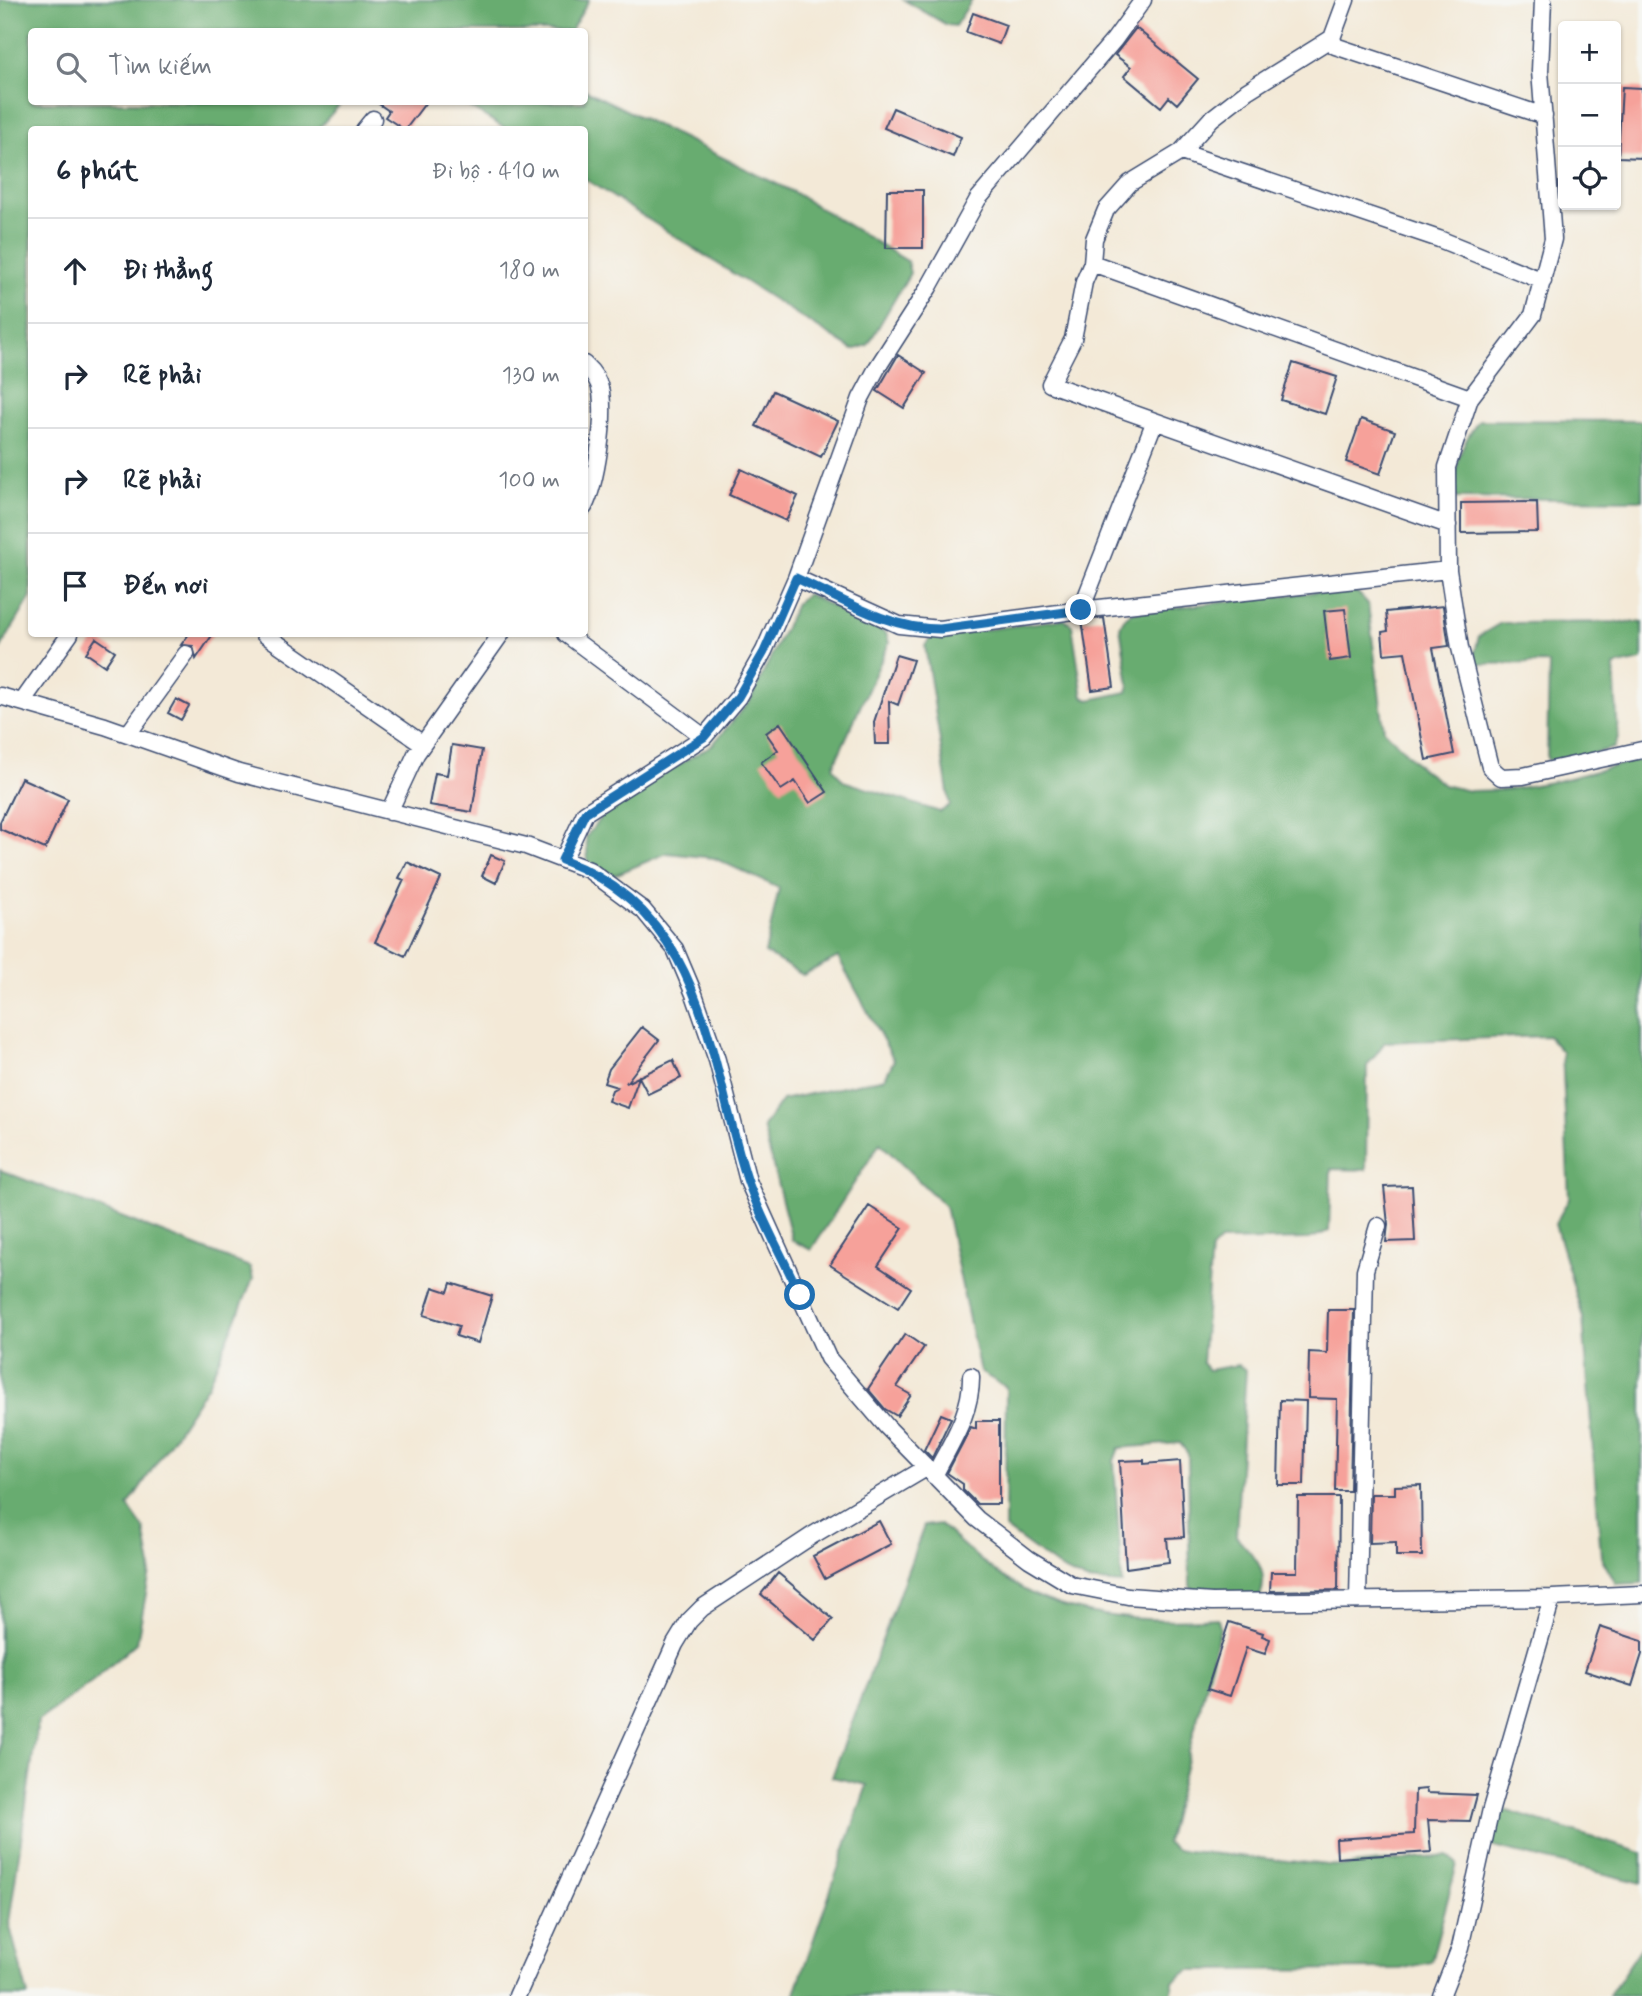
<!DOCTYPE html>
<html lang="vi">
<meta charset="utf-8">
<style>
body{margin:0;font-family:Mynerve,sans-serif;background:#f6f6f7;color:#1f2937}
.controls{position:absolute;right:21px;top:21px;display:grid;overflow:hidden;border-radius:7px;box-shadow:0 2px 5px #0004}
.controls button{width:63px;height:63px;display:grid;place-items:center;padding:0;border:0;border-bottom:2px solid #e0e1e3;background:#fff;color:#1f2937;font:35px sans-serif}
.stop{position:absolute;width:21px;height:21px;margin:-16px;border:5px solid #1f6fb2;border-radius:50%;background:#fff}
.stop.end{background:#1f6fb2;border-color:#fff;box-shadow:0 2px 7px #0008}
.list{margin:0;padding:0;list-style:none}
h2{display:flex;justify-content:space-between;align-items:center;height:91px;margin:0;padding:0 28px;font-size:30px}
h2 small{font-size:23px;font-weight:400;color:#747a83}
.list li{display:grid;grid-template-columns:46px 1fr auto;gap:21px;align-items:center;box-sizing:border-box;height:105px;padding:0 28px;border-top:2px solid #e0e1e3}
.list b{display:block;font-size:26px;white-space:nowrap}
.list em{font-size:23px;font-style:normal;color:#747a83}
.icon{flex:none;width:38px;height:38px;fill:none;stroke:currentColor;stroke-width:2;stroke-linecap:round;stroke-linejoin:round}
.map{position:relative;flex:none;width:1642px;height:1996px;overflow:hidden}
.search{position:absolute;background:#fff;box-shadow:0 2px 5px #0004;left:28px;top:28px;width:560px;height:77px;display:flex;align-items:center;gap:18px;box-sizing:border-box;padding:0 24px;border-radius:7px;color:#747a83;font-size:26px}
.panel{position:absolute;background:#fff;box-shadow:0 2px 5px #0004;left:28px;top:126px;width:560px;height:511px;border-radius:7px}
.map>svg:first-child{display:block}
.forest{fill:#68ac6f;stroke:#426e66;stroke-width:2}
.building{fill:#f6a19a}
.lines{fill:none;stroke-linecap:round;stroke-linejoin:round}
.minor-casing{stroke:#3b4b70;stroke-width:19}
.minor{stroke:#fff;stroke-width:16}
.route{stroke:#1f6fb2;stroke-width:9}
</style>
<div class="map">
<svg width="1642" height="1996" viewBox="0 0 1642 1996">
<rect width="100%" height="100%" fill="#f6f6f2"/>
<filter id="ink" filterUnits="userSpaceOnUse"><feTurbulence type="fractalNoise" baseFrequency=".0143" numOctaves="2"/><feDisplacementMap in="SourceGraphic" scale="14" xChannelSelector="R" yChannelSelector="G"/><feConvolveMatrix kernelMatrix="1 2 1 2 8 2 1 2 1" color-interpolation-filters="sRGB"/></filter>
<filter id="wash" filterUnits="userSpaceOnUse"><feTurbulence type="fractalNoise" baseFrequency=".00686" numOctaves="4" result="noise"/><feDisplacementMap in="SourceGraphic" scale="28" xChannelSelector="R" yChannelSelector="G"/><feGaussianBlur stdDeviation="1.57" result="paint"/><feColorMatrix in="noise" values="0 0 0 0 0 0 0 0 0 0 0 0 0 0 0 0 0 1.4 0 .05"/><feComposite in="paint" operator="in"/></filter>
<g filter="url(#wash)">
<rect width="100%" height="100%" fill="#f3e9d7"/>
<path class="forest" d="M0 0H589L571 31 32 32V102H342L318 129 32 130 31 597 0 649Z
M904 0H972L955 26 947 25Z
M585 90 793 192 907 261 910 273 868 345 853 350 585 179 584 130 506 129 461 102H584Z
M1479 420 1642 421V500L1455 498C1454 465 1460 445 1479 420Z
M1343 589 1358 593 1368 604 1384 730 1422 769 1444 785 1469 791 1505 790 1557 781 1642 759V1583L1616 1584 1601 1557 1583 1318 1555 1224 1569 1199 1562 1052 1548 1036 1385 1042 1367 1066 1366 1170 1331 1169 1329 1231 1309 1239 1220 1241 1211 1250 1202 1363 1208 1370 1238 1365 1246 1370 1236 1536C1252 1554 1271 1570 1260 1596H1200L1190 1586 1188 1454 1180 1443 1119 1448 1114 1461 1122 1584 1086 1581 1061 1569 1005 1528 1006 1387 980 1372 945 1206 880 1143 811 1250 792 1240 763 1127 782 1100 885 1078 894 1060 838 957 803 975 765 953 779 888 714 858 667 853 610 877 588 861 586 837 609 807 713 744 750 701 796 604 807 594 886 633 889 643 833 767 843 781 940 812 950 805 925 646 931 637 1064 619 1072 625 1083 697 1089 700 1127 692 1129 685 1120 627 1124 619 1132 612Z
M1642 622V660L1614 666 1618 737 1614 748 1559 762 1547 759 1549 663 1472 664 1479 636 1501 623Z
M0 1170 250 1267 253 1279 208 1385 128 1506 144 1529 151 1567 137 1642 94 1680 38 1721 9 1923 28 1996H0Z
M940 1524C968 1551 1010 1587 1046 1600 1098 1620 1162 1622 1218 1618L1220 1628 1166 1843 1177 1850 1338 1866 1448 1856 1457 1864 1431 1962 1400 1969 1190 1970 1173 1981 1171 1996H794L867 1785 832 1777 924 1526Z
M1504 1810 1642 1853V1883L1494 1847 1489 1840 1499 1811Z
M1642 1946V1996H1609L1610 1994Z"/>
<g id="blocks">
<path class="building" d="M973 13 1006 25 999 44 966 32Z
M1136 28 1198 79 1177 104 1169 97 1161 107 1124 76 1131 67 1115 55Z
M1622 87 1642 88V158L1618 157Z
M376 102H426L405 130 385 117 389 111Z
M893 108 961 137 953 157 884 128Z
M887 190H923V248H886Z
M898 355 926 373 904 408 877 391Z
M1293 363 1337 377 1325 414 1281 400Z
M773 391 838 421 821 457 756 426Z
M1361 419 1395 431 1380 474 1346 462Z
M741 469 798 496 786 521 729 495Z
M1537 502 1538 532 1461 533V503Z
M1443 606 1449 646 1433 648 1454 754 1426 760 1405 652 1384 654 1382 632 1388 631 1386 612Z
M1345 609 1351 658 1330 661 1324 611Z
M1104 618 1114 687 1092 690 1082 620Z
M189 634H213L196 659 193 646 181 645Z
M96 638 115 651 105 666 86 653Z
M896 655 913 660 898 705 889 701 890 744H875L874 722Z
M176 699 189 706 181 720 168 713Z
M780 723 827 792 810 803 795 781 781 790 761 762 778 750 766 733Z
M452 745 482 750 472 812 429 805 435 773 447 775Z
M21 778 68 799 45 849 0 829V822Z
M491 855 505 861 496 883 482 876Z
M407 862 441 878 405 956 375 942 404 880 399 878Z
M642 1027 659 1040 626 1083 673 1060 681 1078 648 1094 639 1077 628 1108 608 1101 612 1090 617 1087 604 1083 609 1069Z
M1412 1186 1415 1241 1386 1242 1388 1224 1384 1187Z
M869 1206 903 1228 878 1266 911 1288 898 1308 830 1265Z
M451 1283 492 1296 478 1343 456 1336 459 1326 424 1315 433 1287 448 1292Z
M1328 1310H1354L1350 1491H1335L1337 1399 1308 1398 1309 1352 1327 1353Z
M905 1334 924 1347 897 1387 911 1395 897 1416 885 1409 868 1389Z
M1280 1400 1306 1401 1304 1485H1278Z
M941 1414 951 1418 932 1458 924 1450Z
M976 1421H999V1504H977L963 1490V1484L947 1473 971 1427 976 1429Z
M1144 1460V1464L1180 1461 1184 1537 1167 1538 1169 1562 1126 1568 1120 1461Z
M1421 1485 1422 1556H1396V1542L1370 1543 1371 1494H1395V1486Z
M1298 1497H1339L1338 1590 1270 1591 1271 1572H1297Z
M879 1521 891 1544 825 1579 813 1556Z
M778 1573 833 1619 815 1640 761 1594Z
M1229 1622 1263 1633 1262 1636 1270 1639 1265 1654 1246 1648 1230 1696 1207 1689Z
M1600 1627 1642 1641V1654L1632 1686 1585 1671Z
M1426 1789 1427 1793 1477 1795 1470 1821 1428 1820 1431 1852 1337 1858 1336 1839 1414 1834 1415 1790Z"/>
</g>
</g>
<g filter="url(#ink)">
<use href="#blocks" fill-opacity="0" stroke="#3b4b70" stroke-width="2"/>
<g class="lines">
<defs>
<path id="minor" d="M1346 0 1332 38 1335 46 1544 116
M1543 0 1540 71 1553 239 1533 315 1470 398 1447 467 1448 570 1460 648 1490 767 1501 777 1523 776 1642 750
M364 130 373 119
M1181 152 1439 239 1543 281
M1092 263 1094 239 1106 210 1130 183 1181 152 1211 119 1247 91 1332 38
M584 364C593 372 599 380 601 392 605 421 597 481 584 507
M1448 525 1050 384 1073 339 1084 282 1092 263 1470 398
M796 578 899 625 940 629 1081 610 1448 570
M1081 610 1154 423
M264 634 423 744
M566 634 704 737
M0 696 105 726 239 773 526 846 589 870 643 910 675 949 694 994 717 1060 748 1181 828 1358 887 1427 977 1519 1029 1559 1072 1585 1128 1596 1212 1602 1552 1598 1642 1594
M22 702 70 634
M128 734 186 654
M389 812 416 754 501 634
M563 860 585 813 704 737 738 697 764 651 796 578 861 398 877 368 929 287 978 199 1114 40 1143 0
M934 1476C950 1444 972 1413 971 1376
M1358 1600 1365 1270 1378 1226
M517 1996 675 1644 689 1621 702 1608 813 1535 926 1468
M1441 1996 1460 1948 1491 1809 1552 1598"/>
</defs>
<use href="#minor" class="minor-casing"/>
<use href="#minor" class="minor"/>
</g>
</g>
<g class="lines" filter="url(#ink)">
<path class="route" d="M800 1295C784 1259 759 1215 747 1179 707 1055 706 913 562 860L585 813 704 737 738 697 764 652 796 578C842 599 888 629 940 629L1081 610"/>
</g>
</svg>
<div class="controls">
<button>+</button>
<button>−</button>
<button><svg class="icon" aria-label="locate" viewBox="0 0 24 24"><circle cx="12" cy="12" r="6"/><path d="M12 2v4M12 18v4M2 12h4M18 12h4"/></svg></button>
</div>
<div class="stop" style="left:800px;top:1295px"></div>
<div class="stop end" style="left:1081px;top:610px"></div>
<div class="search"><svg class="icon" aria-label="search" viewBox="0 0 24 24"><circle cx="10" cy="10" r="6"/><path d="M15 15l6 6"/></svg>Tìm kiếm</div>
<section class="panel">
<h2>6 phút<small>Đi bộ · 410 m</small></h2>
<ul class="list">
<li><svg class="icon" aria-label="ahead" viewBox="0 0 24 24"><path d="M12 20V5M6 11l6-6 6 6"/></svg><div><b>Đi thẳng</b></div><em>180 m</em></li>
<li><svg class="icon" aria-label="right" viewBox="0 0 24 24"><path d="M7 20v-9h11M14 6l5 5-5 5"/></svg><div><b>Rẽ phải</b></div><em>130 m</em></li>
<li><svg class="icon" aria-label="right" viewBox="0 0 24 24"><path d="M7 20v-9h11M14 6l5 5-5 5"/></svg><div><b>Rẽ phải</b></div><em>100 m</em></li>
<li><svg class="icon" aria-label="arrive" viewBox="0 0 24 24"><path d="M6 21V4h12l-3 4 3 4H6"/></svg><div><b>Đến nơi</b></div></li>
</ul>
</section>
</div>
